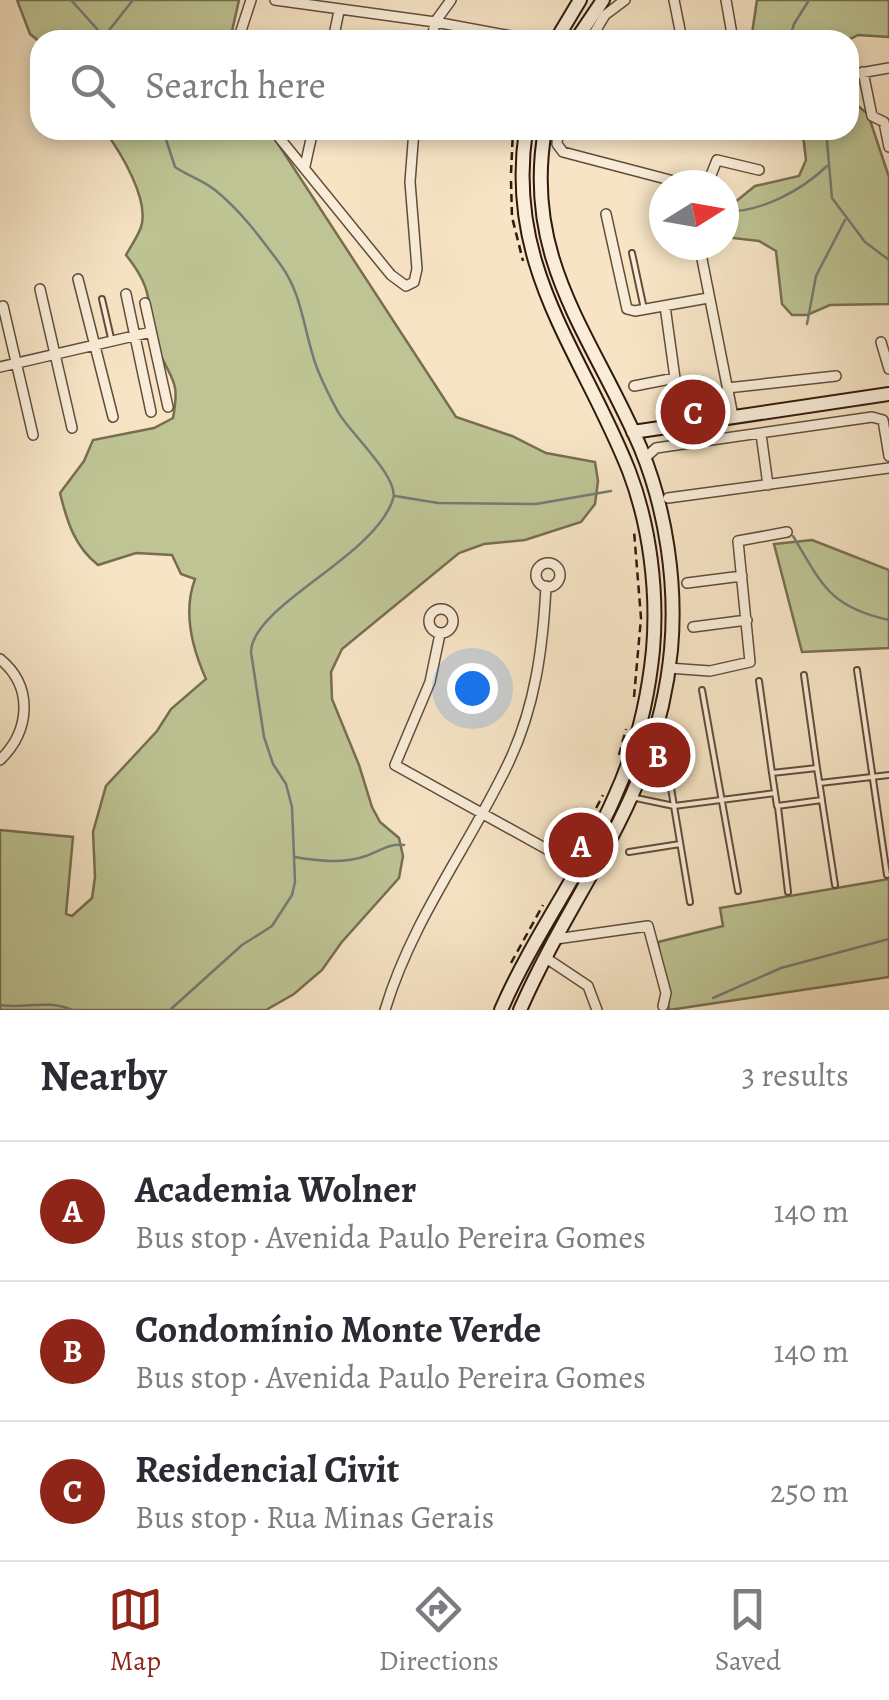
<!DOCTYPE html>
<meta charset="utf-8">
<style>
body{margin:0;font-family:Alegreya,serif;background:#f7f7f7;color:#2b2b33}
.compass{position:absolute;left:649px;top:170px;width:90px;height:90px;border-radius:50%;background:#fff;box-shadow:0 5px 15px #0003;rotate:79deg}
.you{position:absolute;left:472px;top:688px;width:35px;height:35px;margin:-25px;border:8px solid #fff;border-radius:50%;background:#1a73e8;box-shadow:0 0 0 15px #1a73e833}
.badge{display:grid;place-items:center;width:65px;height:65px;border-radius:50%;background:#8f2418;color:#fff;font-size:32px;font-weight:700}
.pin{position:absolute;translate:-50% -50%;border:5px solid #fff;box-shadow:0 2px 10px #0006}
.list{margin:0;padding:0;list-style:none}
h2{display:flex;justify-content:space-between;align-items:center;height:130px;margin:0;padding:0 40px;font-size:42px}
h2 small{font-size:32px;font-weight:400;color:#7c7c81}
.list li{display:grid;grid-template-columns:65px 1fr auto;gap:30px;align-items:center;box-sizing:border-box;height:140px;padding:0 40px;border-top:2px solid #e1e1e2}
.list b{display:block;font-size:38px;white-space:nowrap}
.list p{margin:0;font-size:32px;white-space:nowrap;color:#7c7c81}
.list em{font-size:32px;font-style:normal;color:#7c7c81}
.icon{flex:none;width:55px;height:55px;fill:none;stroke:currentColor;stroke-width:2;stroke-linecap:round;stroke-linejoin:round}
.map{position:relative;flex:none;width:889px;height:1010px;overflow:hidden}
.search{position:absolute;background:#fff;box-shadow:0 5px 15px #0003;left:30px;right:30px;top:30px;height:110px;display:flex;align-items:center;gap:25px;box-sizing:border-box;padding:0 35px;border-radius:30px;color:#7c7c81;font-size:38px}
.sheet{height:550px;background:#fff}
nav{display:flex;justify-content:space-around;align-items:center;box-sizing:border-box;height:140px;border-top:2px solid #e1e1e2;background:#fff;font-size:28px;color:#7c7c81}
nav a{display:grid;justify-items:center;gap:5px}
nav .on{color:#8f2418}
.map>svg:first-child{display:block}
.green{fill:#bec494;stroke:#776e50;stroke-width:2.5}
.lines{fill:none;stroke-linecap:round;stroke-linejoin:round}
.stream{stroke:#737b76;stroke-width:2.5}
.lane-casing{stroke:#624c3a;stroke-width:8}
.street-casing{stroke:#624c3a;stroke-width:12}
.secondary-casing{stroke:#30190b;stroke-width:16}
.path{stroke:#30190b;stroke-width:2.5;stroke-dasharray:8 5;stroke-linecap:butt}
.lane{stroke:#f9edd9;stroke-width:4}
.street{stroke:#f9edd9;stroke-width:9}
.secondary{stroke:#f9edd9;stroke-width:12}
</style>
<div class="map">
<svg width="889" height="1010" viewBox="0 0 889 1010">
<rect width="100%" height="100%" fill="#f6e4c5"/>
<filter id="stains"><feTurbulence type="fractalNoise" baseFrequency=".002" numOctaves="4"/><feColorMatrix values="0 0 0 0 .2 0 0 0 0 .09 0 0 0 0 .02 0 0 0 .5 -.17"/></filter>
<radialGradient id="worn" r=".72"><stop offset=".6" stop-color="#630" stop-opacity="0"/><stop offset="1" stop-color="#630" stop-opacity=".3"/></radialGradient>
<path class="green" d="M17 0H239L230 40 40 42 30 34Z
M757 0H889V37L858 35 848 40H751Z
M849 99 868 114 889 177V304L830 305 807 315H792L782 304 776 251 759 241 724 237V211L755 186 799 176 806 160 803 135 798 130H849Z
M104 130H269L456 417 512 436 546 453 595 462 598 481 595 504 581 522 525 540 484 544 459 553 342 649 331 672 332 699 359 765 372 807 380 822 399 838 403 856 399 878 341 943 322 970 294 994 266 1010H0V830L73 837 66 914 72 916 92 898 95 877 93 832 106 786 157 731 171 709 206 679C192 648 183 611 195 579L181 574 172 555 136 553 98 565C75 547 67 522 60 493L84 461 93 440 154 428 173 418C180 380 172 382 159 351 143 310 160 297 126 255 131 246 138 236 141 227 150 200 120 151 104 130Z
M812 540 889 570V648L802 652 774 544Z
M889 879V977L669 1010 658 942 723 926 720 908Z"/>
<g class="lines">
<path class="stream" d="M71 0 107 40
M106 34 133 0
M789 40 794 24 809 0
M163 130 175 167C188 176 203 180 215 190 240 210 261 238 280 264 301 292 303 324 313 356 318 375 329 395 338 412 350 433 400 478 393 499 375 557 252 605 251 652L264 737 273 764 286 784 292 807 295 882 292 895 272 926 242 945 170 1010
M826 130 832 198 865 242 889 260
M724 212C761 212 801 191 827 166
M807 324 816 276 845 220
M395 496 438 503 536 504 611 491
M793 536C822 584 829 607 889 620
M295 857C318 861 343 864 366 856 380 851 390 843 404 845
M713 998 781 968 889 939
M0 1005C26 1009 48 999 72 1010"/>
<defs>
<path id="lane" d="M632 253 644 309
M102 299 111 338
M857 670 887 875
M804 675 817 768
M759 681 772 773
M702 690 738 891
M666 758 690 902
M817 768 822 800 777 806 772 773Z
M820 783 889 775
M636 798 674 806 775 793
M822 801 835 885
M778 807 788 892
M629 852 680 844"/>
<path id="street" d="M275 0 435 22 533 40
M674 0 682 40
M726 0 733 40
M238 40 251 0
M333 40 339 11
M432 40 435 22 451 0
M590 40 605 15 625 0
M863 72 872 116 884 122 889 147
M849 75 889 68
M273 130 391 275 406 286 414 282 417 269 410 182 414 130
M558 130 557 144 563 152 689 185
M305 166 313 130
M707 185 717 160 759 170
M606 214 627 309 635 311 708 298
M701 254 733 416
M78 279 113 417
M40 289 72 428
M126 294 151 412
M145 303 168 407
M3 306 33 435
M881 342 889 369
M0 367 151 332
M634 386 675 378 665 306
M727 388 836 376
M761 434 768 485
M644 459 656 448 872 417 883 420 889 456
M668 498 889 468
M536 575a12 12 0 1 1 24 0a12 12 0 1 1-24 0Z
M687 583 742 576
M429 621a12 12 0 1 1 24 0a12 12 0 1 1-24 0Z
M693 627 747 620
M440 634 430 682 395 765 577 866
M0 659C34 687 30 731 0 760
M668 668 710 671 750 662 738 541 787 532
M556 939 648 926 666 993 663 1006
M546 958 588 986 597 1010
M385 1010C412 920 468 848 508 764 535 708 543 648 546 586"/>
<path id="secondary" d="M556 40 580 0
M576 40 603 0
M633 432 889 394
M501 1010C533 936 583 870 615 796 636 750 648 700 653 650 658 592 650 526 629 471 582 352 505 268 526 130
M520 1010C576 882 657 798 671 650 677 584 666 510 641 449 594 338 522 261 545 130"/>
</defs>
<use href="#lane" class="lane-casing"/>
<use href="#street" class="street-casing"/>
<use href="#secondary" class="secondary-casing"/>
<path class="path" d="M511 173 513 130
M511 181 512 217 523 261
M634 697 641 618 634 531
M619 755 626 729
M572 854 603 795
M511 963 543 905"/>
<use href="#lane" class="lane"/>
<use href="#street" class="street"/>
<use href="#secondary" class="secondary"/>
</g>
<rect width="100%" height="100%" filter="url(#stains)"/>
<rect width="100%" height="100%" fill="url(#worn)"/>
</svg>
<svg class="compass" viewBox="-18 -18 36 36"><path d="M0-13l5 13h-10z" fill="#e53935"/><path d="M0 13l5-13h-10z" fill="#7c7c81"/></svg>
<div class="you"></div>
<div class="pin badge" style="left:581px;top:845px">A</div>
<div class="pin badge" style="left:658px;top:755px">B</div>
<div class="pin badge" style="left:693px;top:412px">C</div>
<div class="search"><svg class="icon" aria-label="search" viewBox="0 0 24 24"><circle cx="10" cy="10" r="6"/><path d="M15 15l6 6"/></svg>Search here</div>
</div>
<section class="sheet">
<h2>Nearby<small>3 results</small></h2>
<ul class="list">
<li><span class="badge">A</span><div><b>Academia Wolner</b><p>Bus stop · Avenida Paulo Pereira Gomes</p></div><em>140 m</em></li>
<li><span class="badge">B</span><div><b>Condomínio Monte Verde</b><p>Bus stop · Avenida Paulo Pereira Gomes</p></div><em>140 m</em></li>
<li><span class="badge">C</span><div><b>Residencial Civit</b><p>Bus stop · Rua Minas Gerais</p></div><em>250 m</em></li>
</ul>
</section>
<nav>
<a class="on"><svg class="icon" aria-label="map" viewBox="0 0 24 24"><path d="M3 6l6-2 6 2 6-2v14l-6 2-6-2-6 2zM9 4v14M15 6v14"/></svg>Map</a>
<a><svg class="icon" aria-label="directions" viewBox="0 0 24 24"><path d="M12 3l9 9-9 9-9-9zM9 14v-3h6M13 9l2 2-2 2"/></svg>Directions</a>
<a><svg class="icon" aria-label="saved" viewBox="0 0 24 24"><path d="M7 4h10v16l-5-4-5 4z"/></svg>Saved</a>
</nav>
